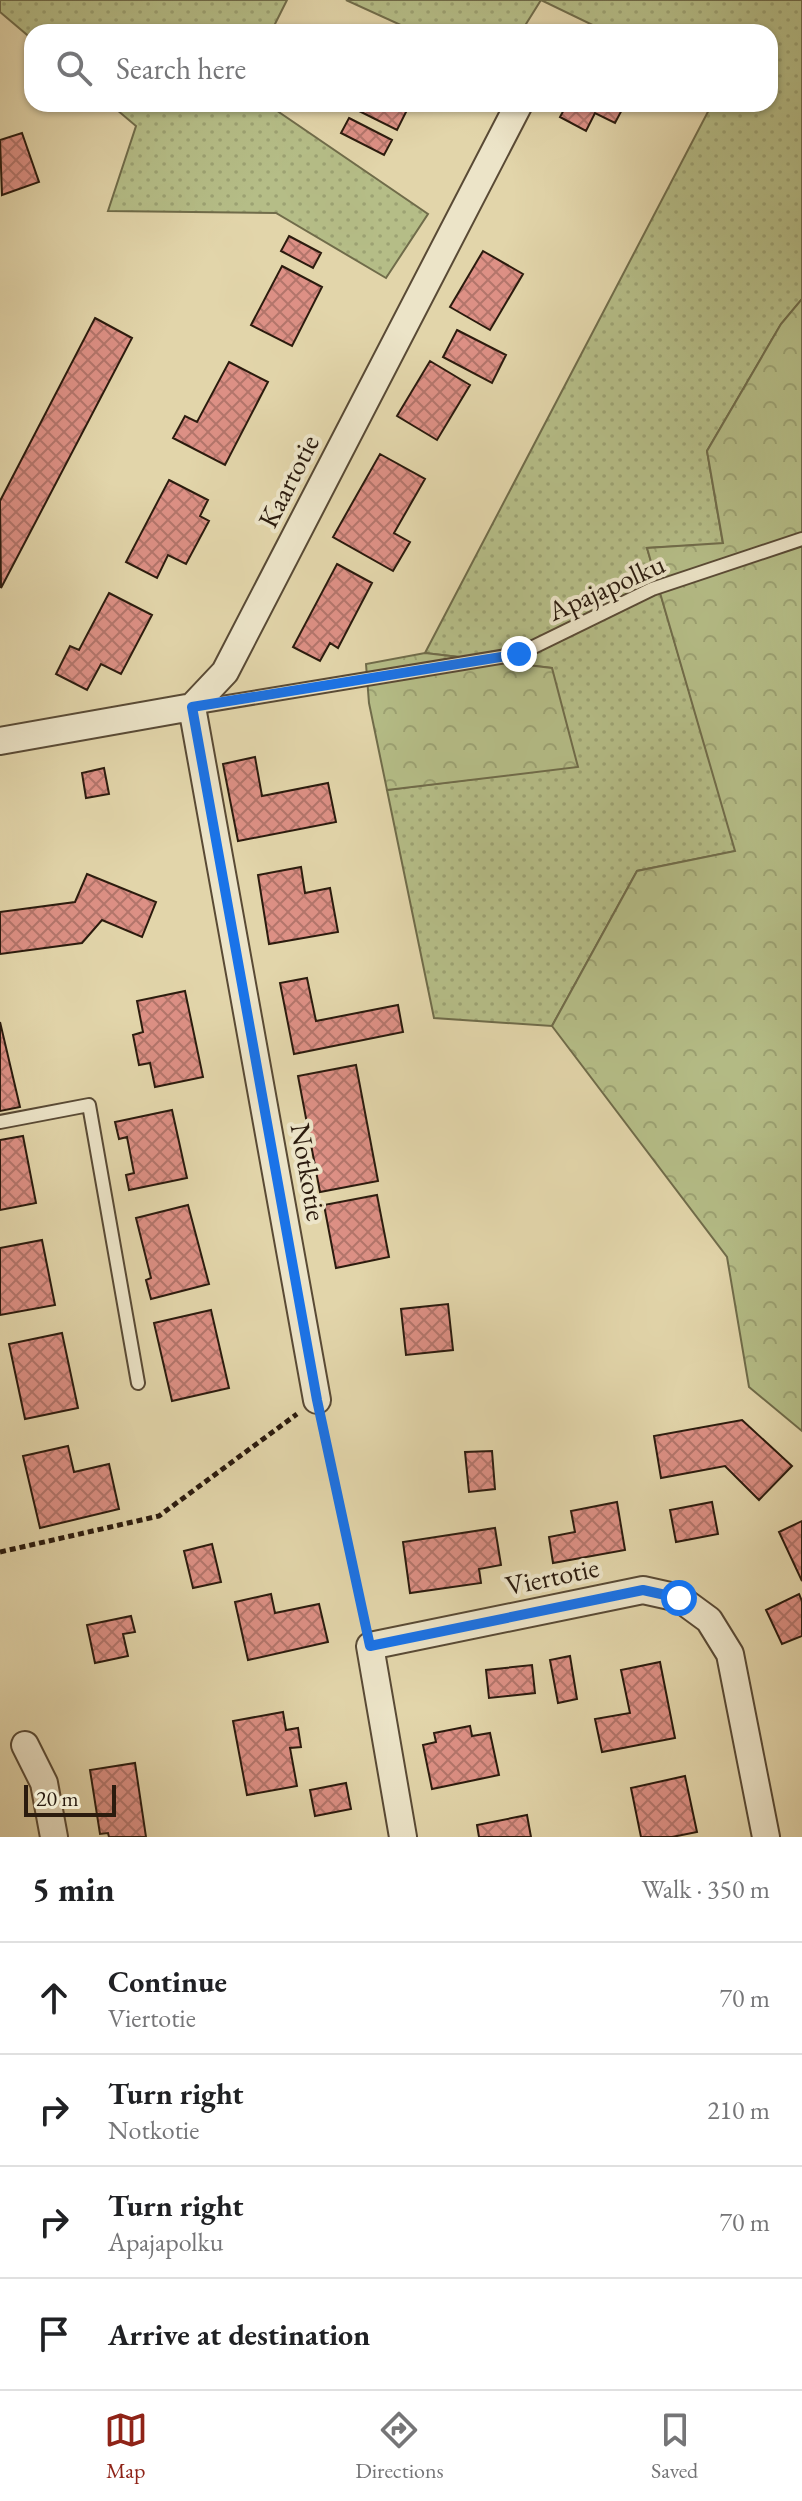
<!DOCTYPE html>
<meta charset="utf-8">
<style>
body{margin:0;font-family:"EB Garamond",serif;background:#f2f2f2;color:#202124}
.scale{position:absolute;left:24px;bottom:20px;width:92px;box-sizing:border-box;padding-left:8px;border:4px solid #2b1b0e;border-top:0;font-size:22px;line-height:28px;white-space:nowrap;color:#2b1b0e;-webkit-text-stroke:6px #ece4c8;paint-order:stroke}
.stop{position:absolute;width:24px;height:24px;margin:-18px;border:6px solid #1a73e8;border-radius:50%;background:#fff}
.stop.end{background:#1a73e8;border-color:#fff;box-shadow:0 2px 8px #0008}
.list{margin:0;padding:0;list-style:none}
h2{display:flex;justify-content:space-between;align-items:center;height:104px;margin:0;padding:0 32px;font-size:34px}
h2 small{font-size:26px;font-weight:400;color:#757577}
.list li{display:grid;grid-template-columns:52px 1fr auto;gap:24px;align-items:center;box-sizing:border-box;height:112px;padding:0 32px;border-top:2px solid #e0e0e0}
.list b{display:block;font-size:30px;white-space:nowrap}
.list p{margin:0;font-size:26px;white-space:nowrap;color:#757577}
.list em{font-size:26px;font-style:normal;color:#757577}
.icon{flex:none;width:44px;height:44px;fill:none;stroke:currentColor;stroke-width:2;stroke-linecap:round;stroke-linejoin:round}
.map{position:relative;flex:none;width:802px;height:1837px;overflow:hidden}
.search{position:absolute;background:#fff;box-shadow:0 2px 6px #0004;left:24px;right:24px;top:24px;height:88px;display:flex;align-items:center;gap:20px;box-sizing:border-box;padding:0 28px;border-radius:24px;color:#757577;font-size:30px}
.sheet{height:552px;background:#fff}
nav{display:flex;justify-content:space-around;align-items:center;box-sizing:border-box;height:112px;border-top:2px solid #e0e0e0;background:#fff;font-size:22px;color:#757577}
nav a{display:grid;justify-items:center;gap:4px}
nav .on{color:#8f2418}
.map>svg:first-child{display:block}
.grass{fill:url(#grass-dots);stroke:#706c4a;stroke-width:2}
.forest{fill:url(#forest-crowns);stroke:#706c4a;stroke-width:2}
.building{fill:url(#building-cross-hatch);stroke:#2b1b0e;stroke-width:2}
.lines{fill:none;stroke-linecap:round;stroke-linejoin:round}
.lane-casing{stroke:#594a35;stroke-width:16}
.street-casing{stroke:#594a35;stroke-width:30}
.path{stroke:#2b1b0e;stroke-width:5;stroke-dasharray:6 4;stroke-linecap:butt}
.lane{stroke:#ece4c8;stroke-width:12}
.street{stroke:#ece4c8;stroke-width:26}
.route{stroke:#1a73e8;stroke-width:10}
.labels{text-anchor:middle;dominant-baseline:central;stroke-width:8;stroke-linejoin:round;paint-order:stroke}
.street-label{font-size:28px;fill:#2b1b0e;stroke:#ece4c8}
</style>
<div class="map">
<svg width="802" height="1837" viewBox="0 0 802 1837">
<defs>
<pattern id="grass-dots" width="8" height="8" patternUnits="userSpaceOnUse" patternTransform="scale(2)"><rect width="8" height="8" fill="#b5bd87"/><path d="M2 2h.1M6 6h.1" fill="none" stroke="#9ca273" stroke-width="1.8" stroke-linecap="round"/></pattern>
<pattern id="forest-crowns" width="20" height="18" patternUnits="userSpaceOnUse" patternTransform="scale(2)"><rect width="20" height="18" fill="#b5bd87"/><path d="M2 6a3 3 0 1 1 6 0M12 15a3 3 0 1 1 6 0" fill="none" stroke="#9ca273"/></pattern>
<pattern id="building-cross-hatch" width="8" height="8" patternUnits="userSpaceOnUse" patternTransform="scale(2)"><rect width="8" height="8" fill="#dd9085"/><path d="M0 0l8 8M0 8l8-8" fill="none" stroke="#b3756b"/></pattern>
</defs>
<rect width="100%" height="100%" fill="#e2d5aa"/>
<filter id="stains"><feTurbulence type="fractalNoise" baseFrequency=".0025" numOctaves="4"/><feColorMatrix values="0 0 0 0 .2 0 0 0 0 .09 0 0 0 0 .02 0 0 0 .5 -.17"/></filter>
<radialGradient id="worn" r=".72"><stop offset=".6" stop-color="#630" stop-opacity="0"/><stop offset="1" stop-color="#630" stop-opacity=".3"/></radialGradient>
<path class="grass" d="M0 0H287L271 32H32V39L0 12Z
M346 0H541L521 32H416Z
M541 0H802V299L781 324 707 451 723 544 647 548 736 851 637 871 552 1026 434 1018 387 790 577 766 551 668 425 653 712 104H770V32H607Z
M110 104H267L428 214 386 278 276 213 108 211 136 126Z"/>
<path class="forest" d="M802 299V1431L749 1387 727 1257 552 1026 637 871 735 851 647 548 723 543 707 451 781 324Z
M425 653 552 668 578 767 387 790 369 703 366 664Z"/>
<path class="building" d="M360 104H410L397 130 357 110Z
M567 104H625L615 123 595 113 586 131 560 117Z
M349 118 392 140 384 155 341 133Z
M22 133 39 182 2 195 0 140Z
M289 236 321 253 313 268 281 251Z
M483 251 523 274 490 330 450 307Z
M282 266 322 287 292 346 251 325Z
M95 318 132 338 1 588 0 501Z
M457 330 506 355 492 383 443 357Z
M430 361 470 385 437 440 397 416Z
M229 362 268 382 225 465 173 438 185 416 197 422Z
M380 454 425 479 394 533 410 542 393 571 333 537Z
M169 480 208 500 200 516 209 521 186 564 168 555 157 578 126 562Z
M337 564 372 583 338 648 330 643 320 661 293 647Z
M109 593 152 615 121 674 101 664 87 690 56 674 70 646 79 650Z
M255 757 262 796 328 783 336 822 238 841 223 764Z
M104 768 109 794 86 798 82 773Z
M301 867 305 893 330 888 338 932 269 944 258 875Z
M87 874 156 902 142 937 102 920 82 943 0 954V912L75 902Z
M307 978 316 1021 398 1005 403 1032 294 1054 280 983Z
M185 991 203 1077 155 1087 150 1063 139 1065 133 1035 143 1032 137 1001Z
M0 1022 20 1107 0 1111Z
M356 1065 378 1181 320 1192 298 1076Z
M172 1110 187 1178 129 1190 126 1175 134 1173 127 1137 119 1139 115 1122Z
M23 1136 36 1203 0 1210V1140Z
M377 1195 389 1257 336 1268 324 1205Z
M188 1205 209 1284 151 1299 146 1280 151 1278 136 1218Z
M42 1240 55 1305 0 1315V1248Z
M448 1304 453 1350 406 1355 401 1309Z
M211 1310 229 1388 172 1401 154 1323Z
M62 1333 78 1408 25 1419 9 1344Z
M742 1420 792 1466 759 1500 725 1466 661 1478 654 1436Z
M68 1446 74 1472 109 1464 119 1509 40 1528 23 1456Z
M492 1451 495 1489 469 1492 465 1452Z
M617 1502 625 1550 553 1563 549 1537 575 1532 571 1511Z
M712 1502 718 1534 676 1542 670 1510Z
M802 1521V1581L779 1532Z
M495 1528 501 1565 479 1569 481 1583 410 1593 403 1542Z
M212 1544 221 1582 193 1588 184 1551Z
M271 1594 275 1613 319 1604 328 1642 248 1660 235 1602Z
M799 1594 802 1601V1636L782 1644 766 1610Z
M131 1616 135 1632 123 1634 128 1656 95 1663 87 1625Z
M570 1656 577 1699 558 1703 550 1660Z
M660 1662 675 1738 602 1752 595 1719 630 1713 621 1670Z
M532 1665 535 1693 489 1698 486 1670Z
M283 1712 286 1730 298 1728 301 1747 290 1748 297 1786 247 1795 233 1721Z
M470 1726 472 1736 490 1733 499 1775 432 1789 423 1745 436 1742 434 1733Z
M135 1763 146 1837H109L108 1833 100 1834 90 1770Z
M685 1776 697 1832 672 1837H641L631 1788Z
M346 1783 351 1809 315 1816 310 1790Z
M527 1815 531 1837H479L477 1825Z"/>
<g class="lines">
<defs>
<path id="lane" d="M197 707 519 654 652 589 802 539
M0 1122 89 1105 138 1383"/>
<path id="street" d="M192 707 317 1400
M0 741 192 707 225 672 519 104
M25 1745 44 1783 54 1837
M403 1837 370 1646 643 1590 679 1598 709 1620 730 1654 766 1837"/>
</defs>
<use href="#lane" class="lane-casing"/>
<use href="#street" class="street-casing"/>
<path class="path" d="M322 1424 365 1622
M0 1552 159 1516 297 1414"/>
<use href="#lane" class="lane"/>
<use href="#street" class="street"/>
</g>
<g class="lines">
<path class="route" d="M519 654 192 707 317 1400 370 1646 643 1590 679 1598"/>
</g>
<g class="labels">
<g class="street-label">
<text transform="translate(288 481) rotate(-63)">Kaartotie</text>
<text transform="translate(606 587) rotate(-24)">Apajapolku</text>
<text transform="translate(309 1172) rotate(80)">Notkotie</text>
<text transform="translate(552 1576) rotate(-12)">Viertotie</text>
</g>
</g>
<rect width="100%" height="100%" filter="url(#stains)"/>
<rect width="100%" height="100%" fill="url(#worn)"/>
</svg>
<div class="scale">20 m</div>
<div class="stop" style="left:679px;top:1598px"></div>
<div class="stop end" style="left:519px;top:654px"></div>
<div class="search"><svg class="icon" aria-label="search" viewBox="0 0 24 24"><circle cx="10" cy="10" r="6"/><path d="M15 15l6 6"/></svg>Search here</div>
</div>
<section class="sheet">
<h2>5 min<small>Walk · 350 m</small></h2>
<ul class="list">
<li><svg class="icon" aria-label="ahead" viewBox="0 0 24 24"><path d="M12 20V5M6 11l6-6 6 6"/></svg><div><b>Continue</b><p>Viertotie</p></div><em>70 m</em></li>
<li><svg class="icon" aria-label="right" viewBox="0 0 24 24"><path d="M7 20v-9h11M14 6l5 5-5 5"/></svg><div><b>Turn right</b><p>Notkotie</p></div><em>210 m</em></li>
<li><svg class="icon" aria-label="right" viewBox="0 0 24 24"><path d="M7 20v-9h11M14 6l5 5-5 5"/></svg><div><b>Turn right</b><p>Apajapolku</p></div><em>70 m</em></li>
<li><svg class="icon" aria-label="arrive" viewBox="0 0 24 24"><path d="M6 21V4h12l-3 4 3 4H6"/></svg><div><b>Arrive at destination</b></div></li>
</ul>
</section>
<nav>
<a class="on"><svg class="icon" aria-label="map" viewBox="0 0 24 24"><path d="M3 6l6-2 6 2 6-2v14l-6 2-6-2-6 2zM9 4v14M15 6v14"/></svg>Map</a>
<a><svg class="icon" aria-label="directions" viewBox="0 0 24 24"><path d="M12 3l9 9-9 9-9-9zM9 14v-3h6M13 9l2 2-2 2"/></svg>Directions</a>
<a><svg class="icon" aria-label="saved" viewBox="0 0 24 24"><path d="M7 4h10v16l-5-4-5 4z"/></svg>Saved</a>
</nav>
